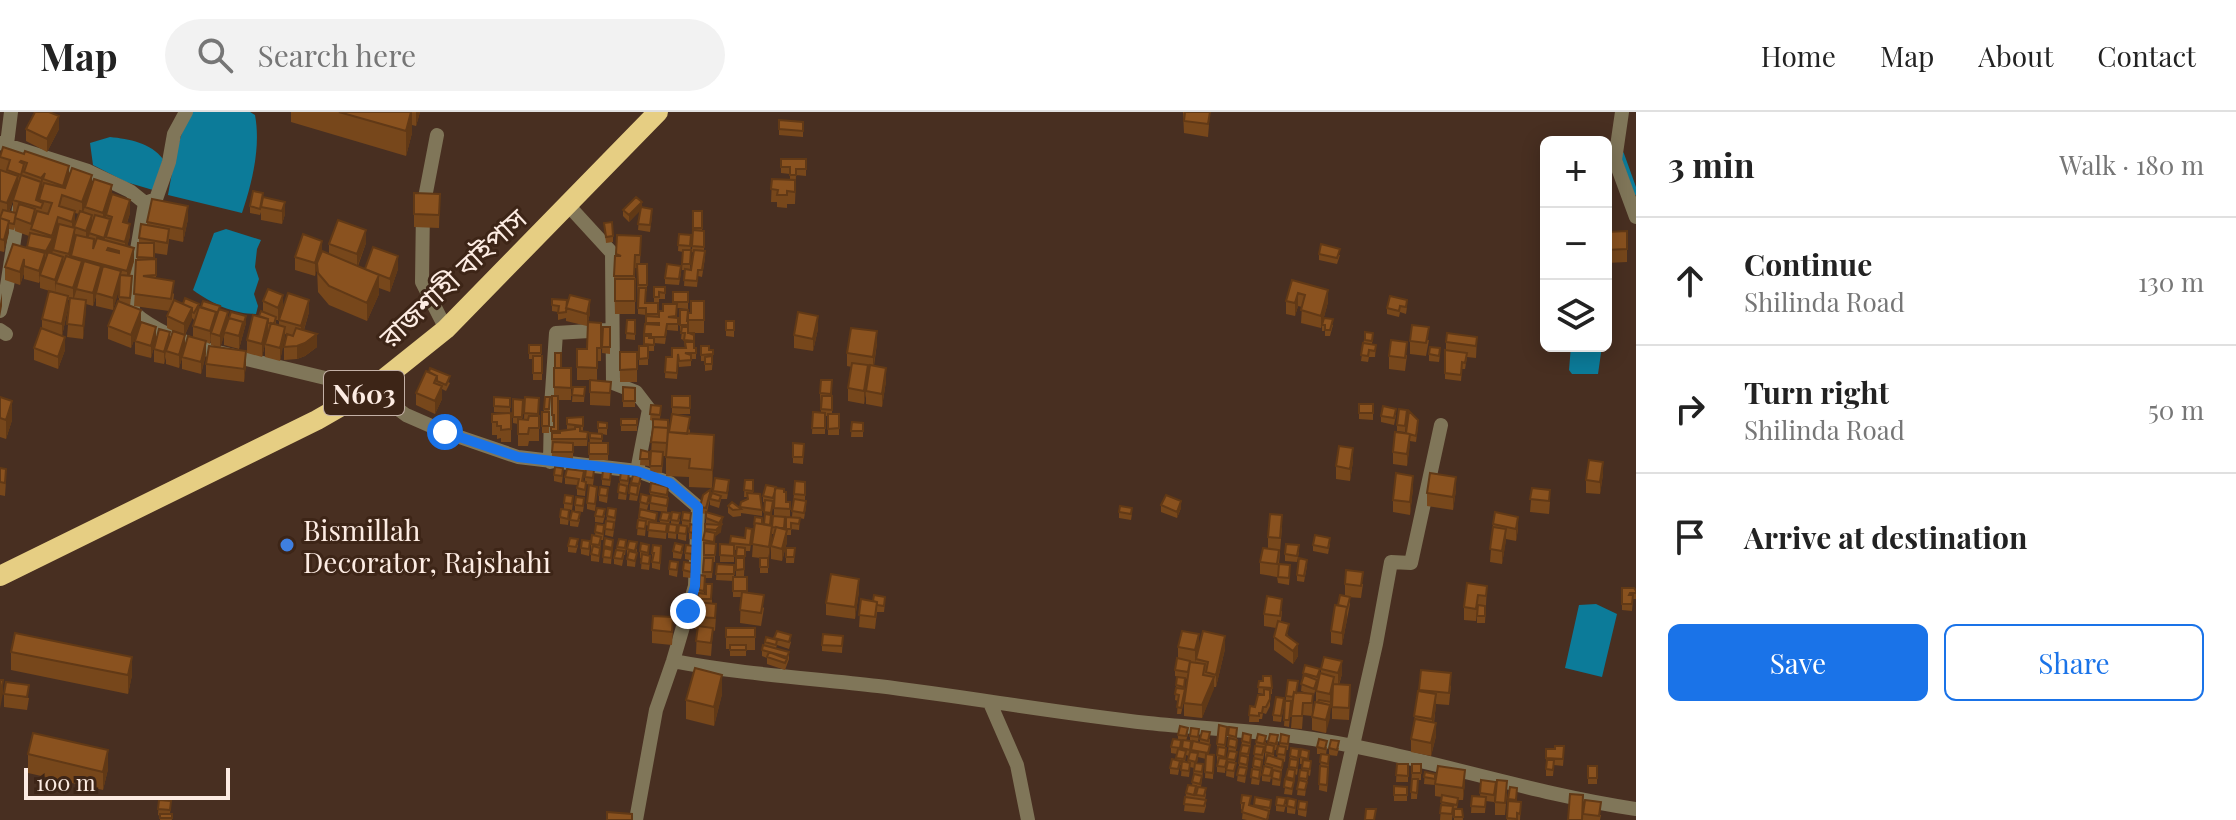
<!DOCTYPE html>
<meta charset="utf-8">
<style>
body{margin:0;font-family:"Playfair Display","Noto Sans Bengali",serif;background:#f2f2f2;color:#222}
.controls{position:absolute;right:24px;top:24px;display:grid;overflow:hidden;border-radius:12px;box-shadow:0 4px 20px #0003}
.controls button{width:72px;height:72px;display:grid;place-items:center;padding:0;border:0;border-bottom:2px solid #e0e0e0;background:#fff;color:#222;font:40px sans-serif}
.scale{position:absolute;left:24px;bottom:20px;width:206px;box-sizing:border-box;padding-left:8px;border:4px solid #fdece3;border-top:0;font-size:22px;line-height:28px;white-space:nowrap;color:#fdece3;-webkit-text-stroke:6px #3d2517;paint-order:stroke}
.stop{position:absolute;width:24px;height:24px;margin:-18px;border:6px solid #1a73e8;border-radius:50%;background:#fff}
.stop.end{background:#1a73e8;border-color:#fff;box-shadow:0 2px 8px #0008}
.list{margin:0;padding:0;list-style:none}
h2{display:flex;justify-content:space-between;align-items:center;height:104px;margin:0;padding:0 32px;font-size:34px}
h2 small{font-size:26px;font-weight:400;color:#767676}
.list li{display:grid;grid-template-columns:52px 1fr auto;gap:24px;align-items:center;box-sizing:border-box;height:128px;padding:0 32px;border-top:2px solid #e0e0e0}
.list b{display:block;font-size:30px;white-space:nowrap}
.list p{margin:0;font-size:26px;white-space:nowrap;color:#767676}
.list em{font-size:26px;font-style:normal;color:#767676}
.actions{display:flex;gap:16px;padding:24px 32px}
.actions a{flex:1;padding:18px 0;border:2px solid #1a73e8;border-radius:12px;text-align:center;font-size:28px;color:#1a73e8}
.actions .main{background:#1a73e8;color:#fff}
.icon{flex:none;width:44px;height:44px;fill:none;stroke:currentColor;stroke-width:2;stroke-linecap:round;stroke-linejoin:round}
.map{position:relative;flex:none;width:1636px;height:708px;overflow:hidden}
header{display:flex;align-items:center;gap:48px;box-sizing:border-box;height:112px;padding:0 40px;background:#fff;border-bottom:2px solid #e0e0e0}
header strong{font-size:38px}
nav{display:flex;gap:44px;margin-inline-start:auto;font-size:28px}
.search{width:560px;height:72px;background:#f2f2f2;display:flex;align-items:center;gap:20px;box-sizing:border-box;padding:0 28px;border-radius:44px;color:#767676;font-size:30px}
main{display:flex}
aside{flex:1;background:#fff}
.map>svg:first-child{display:block}
.water{fill:#0c7b99}
.lines{fill:none;stroke-linecap:round;stroke-linejoin:round}
.stream{stroke:#0c7b99;stroke-width:4}
.minor{stroke:#807659;stroke-width:14}
.highway{stroke:#e6ce83;stroke-width:20}
.wall{fill:#77471b;fill-rule:evenodd}
.shaded-wall{fill:#613916}
.building{fill:#8a521f;stroke:#613916;stroke-width:2;fill-rule:evenodd}
.route{stroke:#1a73e8;stroke-width:10}
.shop-dot{fill:#3f7fe0;stroke:#3d2517;stroke-width:3}
.labels{text-anchor:middle;dominant-baseline:central;stroke-width:6;stroke-linejoin:round;paint-order:stroke}
.shield{fill:#3d2517;stroke:#c3b0a6;stroke-width:2}
.shield-label{font-size:26px;font-weight:bold;fill:#fdece3}
.street-label{font-size:28px;fill:#fdece3;stroke:#3d2517}
.poi-label{font-size:28px;fill:#fdece3;stroke:#3d2517;text-anchor:start}
</style>
<header>
<strong>Map</strong>
<div class="search"><svg class="icon" aria-label="search" viewBox="0 0 24 24"><circle cx="10" cy="10" r="6"/><path d="M15 15l6 6"/></svg>Search here</div>
<nav><a>Home</a><a>Map</a><a>About</a><a>Contact</a></nav>
</header>
<main>
<div class="map">
<svg width="1636" height="708" viewBox="0 0 1636 708">
<rect width="100%" height="100%" fill="#482f21"/>
<path class="water" d="M190 0H250L255 3C261 35 252 71 242 101L168 83C173 55 178 26 190 0Z
M110 25C129 27 151 31 163 47L153 78 126 70 93 53 90 31Z
M226 117 261 128 257 137 255 155 259 167 254 182 258 194 256 202C233 202 211 191 193 178L214 121Z
M1571 234H1602L1598 262H1572L1569 258Z
M1596 492 1617 502 1602 565 1565 556 1579 493Z"/>
<g class="lines">
<path class="stream" d="M1622 42 1636 81"/>
<path class="minor" d="M1622 0 1615 48 1636 105
M437 23 423 96 422 170 446 217
M0 31 88 59 130 79 145 91 132 167 133 200C154 219 182 229 209 238L371 277 406 303 445 320 518 345 637 359 670 371 698 395 695 474 673 549 656 598 636 708
M7 32 11 0
M145 91 156 87 169 50 174 22 186 0
M568 93 612 141 613 271 636 280 649 297 637 359
M0 199 7 174 19 96
M0 218 6 222
M550 350 551 295 556 221 606 218
M673 549C741 562 809 566 878 574 968 585 1057 601 1148 611 1196 616 1244 618 1292 624 1409 639 1520 680 1636 697
M990 591 1017 653 1028 708
M1336 708 1376 532 1391 450 1411 451 1441 313"/>
<path class="highway" d="M0 464 317 308 371 277 446 217 658 0"/>
</g>
<path class="wall" d="M291 0H420L416 14 412 13V21L406 44 291 10Z
M1183 0H1210L1208 25 1184 21Z
M779 8 803 10V25L779 23Z
M26 17H59L47 40 26 29Z
M0 42 69 64 112 83 130 101 127 111 130 124 127 134 134 149 130 164 132 177 130 194 141 210 156 227 151 246 135 242V229L138 217 131 236 108 227V214L119 190V176L113 198 96 194V184L93 194 86 192 83 227 67 225 70 188H68V196L62 224 65 238 58 257 34 248V236L42 217V207L53 180 40 176V169L39 171 24 167V161L20 173 5 168V155L27 136 29 124 15 119V115L14 118 9 117 4 140 0 139ZM13 89V100H9ZM75 101 79 102 75 112Z
M781 47H806V64L796 63 795 92H787V96L777 95V90H771L772 67 790 68V62L781 61Z
M414 81 440 82 439 116 414 115Z
M263 85 285 90V102L282 112 261 108V100L260 103 250 101V94Z
M642 95 652 103 650 120 638 118 640 98 629 110 623 104V98Z
M693 99H702V118L704 119V139L705 146 702 165 698 164 697 175 684 174 685 158H682L683 140 678 139 679 122 691 123 690 158H691L694 141 692 140Z
M188 107 183 130 169 127 167 143 154 141V147H156V166L174 182 173 191 183 192 199 197 220 198 228 209 246 211 239 237 224 233V223L220 236 246 252 244 270 206 265V252L217 235 211 233V228L210 232 206 230V242L201 262 182 257V246L179 256 166 252V245L164 252 154 250V237L170 230 173 219 167 216V204L169 199 134 194 138 131H139V126L147 113V110ZM197 202 193 214V226L185 232V223L192 206 194 208Z
M604 111 613 124V130L606 131Z
M1627 119V150L1606 151V120Z
M617 123 641 124 640 152H647V179H646L645 191H658V205L663 199 673 192V180H688V197L677 196V205L678 206V219L667 218 665 232 654 231V239H648V253H639V234H644L646 203 638 202 637 156H635V202H615L614 164Z
M366 131 358 154 365 157H398L390 180 379 176V182L367 209 329 193 318 180 317 157 315 164 295 158V145L322 139 329 143V132Z
M1319 142 1340 143 1337 152 1319 148Z
M681 160 679 173 665 172V166Z
M1292 168 1328 190 1321 216 1301 211 1302 195 1298 194 1295 204 1286 202V189Z
M654 175H665V187H659V191H654Z
M1390 184 1407 195 1406 202 1400 200 1399 205 1387 202V196Z
M552 187 567 194 590 201 588 210 601 211V249H597V268H577V237H587L588 211 587 214 566 209V200V206L558 208V200L552 199Z
M263 189 283 195 278 208H276V212L279 213V208L309 200 304 218 317 235 305 244 297 247 284 248V235L287 223 285 222 280 249 265 245V232L262 245 247 241V228L259 204 263 200Z
M704 189V221H695L694 236H696V247H691V254L679 255 678 249 677 267 665 266 666 245H672L685 236 684 228 681 227 682 219H680V198L691 201Z
M627 208H635V228L626 227Z
M726 209H734V225L726 224Z
M1322 213H1333L1330 224H1325V219H1322Z
M603 215H610V242L602 241Z
M818 217 813 239 794 236V223Z
M1365 220 1373 221 1372 232 1376 233 1375 245H1369L1368 250 1361 249Z
M1477 225 1476 246 1467 245 1465 257H1462L1461 269 1445 267V238H1446V230Z
M1429 228 1426 244 1410 242V229Z
M877 231 874 254 886 269 882 295 866 292V281L864 292 848 289V276L852 255 847 254V241Z
M529 233H541V244H542V268H533V247H529Z
M701 234 709 238 713 242 712 258 705 259V249H701Z
M620 240H637V270H620Z
M1429 242 1440 243 1439 250 1429 249Z
M1407 243 1405 259 1389 257V244Z
M554 256H571V288H558V321L567 318V306L583 305V319L588 320 587 334H573V347L552 346 551 315H554V310H552V284H554Z
M426 259 450 271 446 279 442 277V287L435 302 416 293V281Z
M590 268 611 270 610 294 590 293Z
M832 268V302H839V323H828V304H825V322H812L813 300 821 301 820 281Z
M573 275H585L584 290H572Z
M623 275 635 276V295H623Z
M672 284H690V302H673L690 318V322L714 342 712 376 689 375V365L666 364V344H663L662 361 650 360 653 309 650 308 651 293 661 294 660 307 669 321 672 302Z
M0 285 12 308 6 327 0 325Z
M494 285 510 286V301L494 300Z
M525 285 539 286V329H529L528 334H518V312L513 311V287L523 288 522 307H524Z
M545 285H550L549 321H542V300H544Z
M1359 292H1373V308L1359 307Z
M511 301V330H501V326L497 327V323H492V302Z
M1396 303 1394 313 1381 310V304Z
M1407 305 1405 320 1397 319V313Z
M621 307H637V319H621Z
M598 310 607 311V323L602 322V331H608V348H589L590 321 598 322Z
M852 310 863 311V325H851Z
M1418 314 1416 330 1410 329 1407 354 1393 352V340L1406 321Z
M793 331 804 332 803 352 793 351Z
M641 338 649 340V354L640 353Z
M1353 349 1350 369 1336 367V354Z
M0 356 6 369 5 384 0 383Z
M584 359 583 369 585 370V365H594L593 373 586 372 585 384 577 383V373L565 372V365Z
M563 362 562 371 554 369V363Z
M1603 362 1600 382 1586 381V368Z
M633 363 641 371 637 389 629 388Z
M611 366 610 374 602 373V367Z
M715 366 729 374 727 387H721L719 396 710 393V387L707 400 723 412 721 414V420L715 424V450H713L712 466H705L704 482H706L712 472V491L716 504 715 519 713 518 711 544 696 542 697 517H695V505L699 481 700 463 703 464V428L706 412V402L700 401V395L713 382Z
M629 367 626 388 618 387 620 368Z
M745 368H753V381L762 398V404L741 401V404L733 405 728 401V394L740 397 741 390 748 387V385H744Z
M795 369 805 370V389L806 395 804 407 800 406 799 418 791 417V423H787V430L782 449 771 447V434L774 422H772L768 448V461H760V446L752 445 755 405 764 413 765 390H763V384L790 390V405H792ZM774 388V404L772 414H771V407L773 392Z
M1413 376 1410 403 1393 400V388Z
M1532 376 1550 390 1549 402 1530 400Z
M1456 378 1453 398 1427 394V381Z
M650 380 668 382 667 400 650 398Z
M597 381 595 399 587 397V391Z
M608 382 607 391 599 389V383Z
M573 390 572 398 564 397V391Z
M640 390H649L647 398 657 407 656 411H660V408L670 407 669 412H671V408L680 407 678 415H677L676 427 668 426V415H667L666 427 648 425 649 414 646 413 645 424 637 423Z
M584 392 583 400 575 399V393Z
M1161 393 1181 396 1177 406 1161 400Z
M1119 400 1132 402 1131 408 1119 406Z
M605 403 603 411 595 410V404Z
M607 404H616L613 425 605 423Z
M560 405H569L568 413 560 412Z
M580 407 578 415 570 414V408Z
M682 408H691L690 416 687 415 686 429 678 427V421L682 413Z
M596 412 604 420 603 428H601L599 450 591 449V432L595 424Z
M1493 412 1518 417 1516 429 1506 427 1502 452 1490 450Z
M1282 415 1279 452 1290 460 1289 473 1278 471 1277 465 1260 462V450L1268 436V425Z
M689 420H698L697 428 689 427Z
M752 423 750 439H745L744 464H736V438H734V450H720V432H730L731 424 745 426Z
M605 426 613 428 611 452 603 451Z
M1330 432 1328 442 1313 439V433Z
M578 433 576 441 568 440V434Z
M661 434 660 458 652 456V441Z
M590 435 589 444 581 442V436Z
M617 435H626L625 443H624L622 454 614 452V446Z
M786 436H795L794 451H786Z
M627 437H637L635 455 627 454Z
M640 439H649L648 443 650 450 649 458 641 457 642 446H640Z
M673 439H683L681 447 673 446Z
M694 440 693 449 685 447V441Z
M1299 440 1297 450 1285 449V442Z
M717 452 734 453V465H747V481L764 496 761 514 740 511 741 485H733V469L716 468Z
M1307 454 1304 470 1297 469V463Z
M678 456 677 465 669 463V457Z
M683 458H692L691 466 683 465Z
M1345 472H1363L1361 486 1348 485 1350 492 1342 533 1331 531V519L1338 493 1345 484Z
M1487 474 1485 511H1477V500L1476 509 1464 508V495Z
M1622 476 1636 479V487H1633L1632 499 1622 498Z
M859 479 855 507 826 503V491Z
M861 487 885 491 884 500H877L875 517 859 515Z
M1282 499 1281 509 1298 544 1293 552 1274 538V525L1276 516 1264 514V502Z
M726 516H755V538H746V544H730V537H726Z
M652 518H673L672 533 652 531Z
M777 519 791 530 789 537 777 533 776 536 789 540V547L785 558 767 552V546L762 544V538L765 530 774 527Z
M843 524 842 541 822 539V533Z
M1178 535 1225 537 1216 575H1214L1202 606 1184 604V591L1188 567 1175 564V558L1178 546Z
M11 540 132 563 128 582 11 558Z
M1320 557 1317 571 1314 583H1313L1312 604 1316 590V579L1321 562V557L1342 562 1339 573 1350 586 1349 608 1332 607V585L1326 621 1312 618V604L1303 603 1302 617 1291 616 1293 591H1291L1289 615 1284 614 1286 584 1297 581 1310 582 1301 579 1303 561Z
M1421 558 1451 574 1449 593 1436 592 1434 611 1436 624 1431 644 1411 640V627L1419 580Z
M1271 564 1272 582H1270V594L1266 602 1263 601 1262 607H1259V610H1249L1250 594 1255 595 1264 583V582L1258 581 1259 569H1263Z
M1177 565 1185 566V584L1181 602H1177L1178 589 1175 588Z
M4 582 29 586 27 598 4 595Z
M722 582 714 614 686 607V588Z
M1284 593 1281 610 1273 609V603Z
M1227 615 1225 636V661L1217 660V632Z
M1243 621 1251 629 1245 671 1237 669Z
M1188 622 1186 629H1190V624L1199 623 1198 630 1200 631V627H1210L1209 642 1214 643 1213 667 1205 666 1206 647 1198 645 1197 651 1203 658 1201 675 1206 682 1205 688 1206 694 1204 701 1184 699 1186 681 1192 674 1194 656 1190 655 1189 665 1181 664 1182 653H1180L1178 663 1170 662V656L1176 648 1177 642 1171 641V635L1178 627V623ZM1186 643 1189 644 1188 650H1185Z
M1270 622 1278 630 1276 638H1274V645L1277 646 1280 631 1289 630 1288 638H1286L1285 650 1283 649 1280 674 1272 673 1273 660 1272 659 1270 670 1262 669V663L1265 655V640L1268 633Z
M1228 623H1237L1234 666 1226 664 1229 630Z
M1256 630H1266L1259 673 1251 672Z
M1317 635H1327L1326 643 1329 650 1327 680 1319 678 1321 642H1317Z
M1329 636H1339L1337 644 1329 643Z
M1299 637 1298 655 1297 663 1295 662 1292 683 1284 682 1288 657H1289L1290 644Z
M1546 637 1564 641 1563 654 1554 653 1553 664H1546Z
M28 642 108 657 103 678 28 661Z
M1300 645H1309V649L1311 656 1310 664 1308 663 1305 684 1297 683 1300 658H1302L1303 652H1300Z
M1397 652H1408V670H1396Z
M1412 652H1421V668H1418L1417 687H1411Z
M1588 654H1597V672H1588Z
M1425 660 1435 662V673L1424 672Z
M1481 668 1496 676 1494 690 1486 689 1485 701H1471L1472 684 1480 685Z
M1465 670 1463 688H1458L1457 697H1462L1463 708H1454V699H1453L1452 708H1440L1442 685 1435 684V672Z
M1394 674 1407 675V689H1394Z
M1510 675 1517 683V690H1521L1520 708H1507L1508 689Z
M1507 681 1505 703H1495V690Z
M1255 685 1271 694 1268 708H1247L1242 707 1243 698 1241 697V691L1254 694Z
M159 688 171 689 170 702 172 708H160V704L158 703Z
M1286 692 1284 700 1276 699V693Z
M1287 694H1296L1295 702 1287 701Z
M1298 697H1307L1306 705 1298 703Z
M1583 702 1601 703 1600 708H1583Z"/>
<path class="shaded-wall" d="M411 0H412V21L406 44V19Z
M416 0H420L416 14Z
M59 4V17L47 40V27Z
M69 54V66L63 86V74Z
M45 61 43 67 41 83 37 95 36 88 41 71V66Z
M92 63V76L82 103V90Z
M18 64V76L7 104V91Z
M112 73V86L103 113V101Z
M130 88V101L123 122V110Z
M285 90V102L282 112V99Z
M642 90V97L629 110V103Z
M188 94V107L183 130V117Z
M75 99V112L72 122V110Z
M92 103V116L86 132V119Z
M58 105V118L53 135V139L46 152V139L52 127Z
M9 109V121L4 140V128Z
M130 112V124L125 143V130Z
M75 116V129L69 155V142Z
M366 118V131L357 155V142Z
M322 129V142L317 151V157L315 164V151Z
M134 136V149L127 171V159Z
M45 141V154L40 163 39 171V159Z
M398 144V157L390 180V167Z
M63 145V157L56 171 55 181V168Z
M24 147V161L20 173V160Z
M82 149V161L73 189V176Z
M101 154V167L93 194V181Z
M121 159V172L113 198V186Z
M379 163V182L367 209V191Z
M1328 178V190L1321 216V204Z
M2 181V194L0 205V192Z
M1298 181V194L1295 204V191Z
M283 183V195L278 208V196Z
M68 184V196L62 224V212Z
M86 188V201L83 227V214Z
M309 188V200L301 227V214Z
M590 188V201L587 214V202Z
M220 194V200L211 221 210 232V219L216 200Z
M192 196V208L184 224V212Z
M141 198V211L131 236V223Z
M228 200V213L220 236V224Z
M246 204V211L239 237V224Z
M818 204V217L813 239V227Z
M268 207V220L262 245V232Z
M156 215V227L151 246V234Z
M285 215V227L280 249V236Z
M877 219V231L873 257V245Z
M170 220V232L166 239 164 252V240Z
M317 222V235L305 244 297 247V234Z
M185 223V236L179 256V243Z
M65 225V238L58 257V245Z
M206 229V242L201 262V250Z
M246 239V252L244 270V257Z
M868 253V266L864 292V279Z
M886 256V269L882 295V282Z
M442 274V287L435 302V289Z
M12 289V308L6 327V308Z
M1410 322V334L1407 354V342Z
M714 323V342L712 376V358Z
M1353 336V349L1350 369V357Z
M1603 350V362L1600 382V370Z
M1413 364V376L1410 403V390Z
M1456 365V378L1453 398V385Z
M1181 389V396L1177 406V400Z
M723 405 721 420 716 424V418L719 416V411Z
M1518 405V417L1516 429V417Z
M772 414V426L769 448V435Z
M1506 417V429L1502 452V439Z
M787 418V430L782 449V437Z
M859 467V479L855 507V495Z
M1347 495V508L1342 533V521Z
M1199 522V535L1195 551V538Z
M1225 524V537L1216 575V563Z
M1298 532V544L1293 552V539Z
M132 545V563L128 582V563Z
M1342 549V562L1338 574V561Z
M722 563V582L714 614V595Z
M1214 565V577L1202 606V593Z
M1334 565V577L1330 603V582Z
M3 568V581L0 597V584Z
M1436 582V595L1432 619V607Z
M1330 593V606L1326 621V608Z
M1436 611V624L1431 644V631Z
M108 638V657L103 678V660Z
M1465 658V670L1463 688V676Z"/>
<path class="building" d="M35 0H49L59 4 47 27 26 17Z
M339 0H411L406 19Z
M1185 0H1210L1208 12 1184 9Z
M779 8 803 10V19L779 17Z
M3 35 24 42 25 39 69 54 63 74 43 67 45 61 41 66 24 60 27 51 21 49 20 50 24 52 21 63 7 58 10 48 0 45Z
M781 47H806V57H796V63H790V55H781Z
M72 56 92 63 82 90 62 83 59 94 75 99 72 110 58 105 52 124 31 117 37 99 48 102 52 91 39 88 44 71 65 76Z
M0 58 18 64 7 91 0 89Z
M21 63 41 70 36 88 43 91 41 96 13 88Z
M94 67 112 73 103 101 85 95Z
M772 67 795 68V80L787 79V83H777L778 78 771 77Z
M253 79 263 81 260 97 250 94Z
M414 81 440 82 439 103 414 102Z
M112 82 130 88 123 110 130 112 125 130 106 125 112 105 106 103Z
M263 85 285 90 282 99 261 95Z
M636 85 642 90 629 103 623 98Z
M152 87 188 94 183 117 147 110Z
M19 92 35 97 31 112 15 106Z
M641 95 652 97 650 113 638 112Z
M3 98 16 101 14 112 9 111V109L0 106Z
M80 99 92 103 86 119 74 115Z
M693 99H702V116H693Z
M95 103 110 107 104 126 89 121Z
M0 106 9 109 4 128 0 127Z
M338 108 366 118 357 142 329 132Z
M612 110 613 124 606 125 604 111Z
M59 112 75 116 69 142 53 138Z
M141 112 169 117 167 131 139 126Z
M693 118 704 119V135L692 134Z
M1627 119V137L1606 138V120Z
M30 121 53 126 46 139 27 135Z
M303 122 322 129 315 151 295 145Z
M679 122 691 123 690 134 678 133Z
M76 123 94 127 93 137 97 126 134 136 127 159 71 144ZM108 136 119 139V141L107 138Z
M617 123 641 124 640 143H635L634 164H614L615 144H621L616 142Z
M138 131H154V146L137 145Z
M13 132 45 141 39 159 24 154V147L20 160 5 155Z
M1321 132 1340 137 1337 146 1319 142Z
M373 135 398 144 390 167 365 157Z
M683 138H691L690 152H682Z
M694 138 705 139 702 158H698L697 169 684 168 685 157 691 158Z
M322 139 379 163 367 191 329 174 318 161 317 151Z
M48 140 63 145 55 168 40 163Z
M66 144 82 149 73 176 56 171Z
M156 147V163L143 164 174 169 171 187 134 182 136 148Z
M84 149 101 154 93 181 76 177Z
M637 152H647V173H638Z
M667 152 681 154 679 167 665 166Z
M103 154 121 159 113 186 96 181Z
M120 163 132 164 130 186 119 185Z
M615 167H635V189H615Z
M1292 168 1328 178 1321 204 1301 198 1305 183 1298 181 1295 191 1286 189Z
M654 175H665V181L659 180V185H654Z
M639 176H646L645 191H658V202H646V196H638Z
M268 177 283 183 278 196 263 189Z
M49 179 68 184 62 212 42 207Z
M673 180H688V190H673Z
M288 181 309 188 301 214 279 208Z
M570 183 590 188 587 202 566 196Z
M1390 184 1407 188 1406 195 1400 194 1399 199 1387 196Z
M70 186 86 188 83 214 67 212Z
M185 186 199 192 194 201 192 200V196L183 192Z
M552 187 567 188 566 200 558 201 559 194 552 193Z
M174 188 192 196 184 212 167 204Z
M118 189 141 198 131 223 108 214Z
M203 189 220 194 216 205V200L201 195Z
M691 189H704V208H688V201H691Z
M663 192H677L676 204 668 205 678 206V212H667L665 225H651V222H644L645 212 659 213V211H646V204L659 205V199H663Z
M199 195 216 200 210 219 193 214Z
M219 197 228 200 220 224 211 221Z
M680 198H688L687 209H688V221H695H689L694 223V229L684 228 685 221H681L682 215H686V213H680Z
M261 199 276 205 274 212 268 211V207L259 204Z
M231 200 246 204 243 214V210L229 206Z
M798 200 818 204 813 227 794 223Z
M253 203 268 207 262 232 247 228Z
M229 206 243 210 239 224 224 220Z
M1324 206 1333 207 1330 218H1325V213H1322Z
M627 208H635V222L626 221Z
M726 209H734V218H726Z
M141 210 156 215 151 234 135 229Z
M588 210 601 211V236H597V256L577 255V237H587Z
M271 211 285 215 280 236 265 232Z
M1412 213 1429 215 1426 231 1410 229Z
M603 215H610V235H602Z
M41 216 65 225 58 245 34 236Z
M296 216 317 222 305 231 297 234 284 235 287 222 293 224Z
M851 216 877 219 873 245 847 241Z
M159 217 170 220 164 240 154 237Z
M173 219 185 223 179 243 166 239Z
M1365 220 1373 221 1372 229 1365 228Z
M1447 221 1477 225 1476 234 1446 230Z
M188 224 206 229 201 250 182 245Z
M644 224H649V226H654V233L644 232Z
M1391 228 1407 230 1405 246 1389 244Z
M685 230H694V236H696V241H685L691 243V248L679 249 678 242 677 261 665 260 666 245H672V236H686Z
M1363 231 1376 233 1375 239 1369 238 1368 244 1361 243Z
M529 233H541V241H529Z
M209 234 246 239 244 257 206 252Z
M639 234H648V246L639 247Z
M701 234H709V238H713V242L701 243Z
M1430 235 1440 236 1439 244 1429 242Z
M1445 238 1467 241 1465 251 1462 250 1461 263 1445 261Z
M620 240H637V257L620 258Z
M555 241H561V256H555Z
M533 244H542V261H533Z
M712 244V252H705V245Z
M852 251 868 253 864 279 848 276Z
M870 253 886 256 882 282 866 279Z
M430 256 450 264 446 273 437 269V264L429 260Z
M554 256H571V276L554 275Z
M426 259 437 264 434 271 442 274 435 289 416 281Z
M590 268 611 270 610 281 590 280Z
M821 268H832L831 282 820 281Z
M573 275H585L584 284 572 283Z
M623 275 635 276V289H623Z
M552 284H558V319H551V315H554V303H552Z
M672 284H690V296L672 295Z
M822 284H832V298L821 297Z
M0 285 12 289 6 308 0 306Z
M494 285 510 286V295L494 294Z
M525 285 539 286 538 302 524 301Z
M545 285H550L549 297H544Z
M513 287 523 288 522 305H513Z
M1359 292H1373V301H1359Z
M651 293 661 294 660 303 650 302Z
M1383 294 1396 297 1394 306 1381 304Z
M1399 297 1407 298 1405 314 1397 313Z
M1409 299 1418 308 1416 324 1406 321Z
M542 300H549V314H542Z
M813 300 825 301V316H812Z
M511 301V317L501 318V314H497V310H492V302Z
M672 302 690 305 687 322 669 320Z
M828 302H839V316L828 317Z
M529 304H539V316H529L528 322H518V307L528 308Z
M583 305V314L567 312V306Z
M621 307H637V313H621Z
M653 307 668 308V318V316L653 315V316Z
M598 310 607 311V316H598Z
M852 310 863 311V319H851Z
M575 315H580V319L588 320 587 327H552V321H560V319L575 317Z
M653 315 668 316 667 331 651 330Z
M668 320 714 323 712 358 689 356 690 347 666 345Z
M1395 320 1410 322 1407 342 1393 340Z
M590 321 602 322V327L590 326Z
M553 330 573 331V340H552Z
M589 331H608V342H589Z
M793 331 804 332 803 345H793Z
M1339 334 1353 336 1350 357 1336 354Z
M641 338 649 340V347H640Z
M651 339 663 340 662 354H650Z
M1589 348 1603 350 1600 370 1586 368Z
M555 355 563 356 562 364 554 363Z
M0 356 6 357 5 371 0 370Z
M567 357 584 359 582 369 586 370 585 378 577 376 579 367 565 365Z
M586 357 594 358 593 366 585 365Z
M603 358 611 360 610 368 602 367Z
M621 359 629 361 628 369 620 368Z
M1396 361 1413 364 1410 390 1393 388Z
M1430 361 1456 365 1453 385 1427 381Z
M633 363 641 364 639 372 631 371Z
M715 366 729 368 727 381 713 379Z
M745 368H753V379L744 378Z
M795 369 805 370V383L794 382Z
M651 371 668 375 667 383 650 380Z
M619 372 627 374 626 382 618 380Z
M589 373 597 375 595 392 587 391Z
M630 373 638 374 637 383 629 381Z
M766 373 776 375 773 386 763 384Z
M600 375 608 376 607 384 599 383Z
M775 376 784 377V380H786V390H790V397L774 396Z
M1532 376 1550 378 1549 389 1530 387Z
M711 377 706 396 700 395 703 383Z
M712 381 721 384 719 389 710 387Z
M747 381 760 382 762 398 740 395 741 390 748 387Z
M641 382 649 384 647 392 640 390Z
M565 383 573 384 572 392 564 391Z
M651 383 668 386 667 394 650 391Z
M1166 383 1181 389 1177 400 1161 393Z
M576 385 584 386 583 394 575 393Z
M794 387 806 389 804 401 792 399Z
M765 388 773 389 771 401 764 400Z
M732 390 741 397 733 398 728 394Z
M1120 394 1132 396 1131 402 1119 400Z
M597 396 605 397 603 405 595 404Z
M608 396 616 397 615 406 607 404Z
M561 397 569 398 568 407 560 405Z
M640 397 657 401 656 409 639 405Z
M572 399 580 401 578 409 570 408Z
M662 400 670 401 668 409 660 408Z
M672 400 680 401 678 409 671 408Z
M683 400 691 401 690 409 682 408Z
M706 400 723 405 719 411 706 406Z
M1495 400 1518 405 1516 417 1493 412Z
M765 402 771 403 770 413 764 412Z
M1270 402 1282 403 1280 426 1268 425Z
M773 404 785 405 784 416 772 415Z
M755 405 762 406V412L755 411 754 413Z
M786 405 800 406 799 412 791 411V417H786Z
M638 408 646 409 645 417 637 416Z
M606 409 614 410 613 418 605 417Z
M649 410 667 412 666 420 648 418Z
M755 411 772 414 769 435 752 432Z
M596 412 604 413 603 422 595 420Z
M669 412 677 413 676 421 668 420Z
M690 412 698 414 697 422 689 420Z
M705 412 721 413 716 418 705 417Z
M679 413 687 414 686 422 678 421Z
M776 415 787 418 782 437 771 434Z
M1493 415 1506 417 1502 439 1490 437Z
M746 416 752 417 750 433 730 431 731 424 745 426Z
M705 419 715 421 714 430 703 428Z
M592 423 601 425 599 433 591 432Z
M1315 423 1330 426 1328 436 1313 433Z
M570 426 578 427 576 435 568 434Z
M605 426 613 428 612 436 604 434Z
M619 427 626 428 625 436 617 435Z
M582 428 590 429 589 437 581 436Z
M629 429 637 430 635 439 627 437Z
M641 431 649 433 648 441 640 439Z
M675 431 683 433 681 441 673 439Z
M704 431 716 432 715 443H704Z
M720 432 734 433V444L720 443Z
M1286 432 1299 433 1297 444 1285 442Z
M653 433 661 434 660 451 652 450 654 441H652Z
M686 433 694 434 693 442 685 441Z
M593 434 600 436 599 444 591 442Z
M737 435 745 436V444H736Z
M604 436 612 438 611 446 603 445Z
M786 436H795L794 445H786Z
M1263 436 1279 438 1277 452 1260 450Z
M616 438 624 439 622 447 614 446Z
M629 439 637 441 635 449 627 447Z
M642 442 650 444 649 452 641 451Z
M704 446H713L712 460H703Z
M736 446H744V457L736 458Z
M760 446H768V455H760Z
M1299 446 1307 448 1304 464 1297 463Z
M670 449 678 450 677 458 669 457Z
M684 450 692 451 691 460 683 458Z
M717 452 734 453V462H716Z
M1279 452 1290 453 1289 466 1278 465Z
M1346 458 1363 460 1361 474 1345 472Z
M831 462 859 467 855 495 826 491Z
M700 463 705 464 704 479 699 478Z
M733 465H747V479H733Z
M1467 471 1487 474 1486 484 1478 483 1476 497 1464 495Z
M706 472H712L711 487H698V481L706 482Z
M1622 476H1634L1636 479V481H1630L1629 483H1633L1632 492H1622Z
M742 480 764 483 761 501 740 498Z
M874 483 885 485 884 494 877 493V490L873 489Z
M1340 483 1350 485 1347 497V495L1338 493Z
M1267 484 1282 487 1280 504 1264 502Z
M861 487 877 490 875 505 859 503Z
M696 490 716 492 715 506 695 505Z
M1335 493 1347 495 1342 521 1331 519Z
M1478 493 1485 494V504H1477Z
M653 504 673 505 672 520 652 518Z
M1278 509 1289 512 1286 523 1298 532 1293 539 1274 525Z
M698 514 713 516 711 531 696 529Z
M726 516H755V525H726Z
M777 519 791 523 789 530 774 526Z
M1182 519 1199 522 1195 538 1178 535Z
M1203 519 1225 524 1216 563 1206 560 1208 550 1196 547Z
M15 521 132 545 128 563 11 540Z
M823 522 843 524 842 534 822 533Z
M766 525 777 528 776 533 765 530Z
M730 533H746V538H730Z
M763 533 789 540 787 545 762 538Z
M769 540 787 547 785 551 767 545Z
M1324 545 1342 549 1338 561 1321 557Z
M1177 546 1190 549 1188 560 1175 558Z
M1190 550 1205 552 1203 563 1214 565 1202 593 1184 591Z
M1305 553 1320 557 1317 565 1303 561Z
M695 556 722 563 714 595 686 588Z
M1421 558 1451 561 1449 581 1419 578Z
M1320 561 1334 565 1330 582 1316 579Z
M1304 563 1317 568 1314 577 1301 572Z
M1263 564H1271L1272 576 1258 575 1259 569H1263Z
M1177 565 1185 566 1184 575 1176 573Z
M0 568H3L0 584Z
M1288 568 1298 569 1296 581 1294 580 1293 585 1286 584Z
M6 570 29 573 27 585 4 582Z
M1333 572 1350 573 1349 596 1332 595Z
M1176 576 1185 577 1181 596 1177 595 1179 583 1175 582Z
M1264 577 1270 578V587L1266 595H1263L1262 601H1259V604L1249 603 1250 594 1255 595 1258 583H1264Z
M1418 579 1436 582 1432 607 1414 604Z
M1294 580 1313 582 1312 591H1303L1302 604H1291Z
M1276 585 1284 586 1281 604 1273 603Z
M1319 588 1331 590 1330 596V593L1318 590Z
M1285 589H1291L1289 608H1284Z
M1315 590 1330 593 1326 608 1312 605Z
M1415 607 1436 611 1431 631 1411 627Z
M1219 613 1227 615 1225 633 1217 632Z
M1180 614 1188 616 1186 624 1178 623Z
M1229 615 1237 616 1236 625 1228 623Z
M1191 616 1199 617 1198 625 1190 624Z
M1202 619 1210 620 1208 629 1200 627Z
M33 621 108 638 103 660 28 642Z
M1243 621 1251 623 1250 631 1242 629Z
M1258 622 1266 624 1264 632 1256 630Z
M1270 622 1278 623 1276 632 1268 630Z
M1281 622 1289 624 1288 632 1280 631Z
M1229 626 1237 628 1236 636 1228 634Z
M1173 627 1181 628 1180 636 1171 635Z
M1319 627 1327 629 1325 637 1317 635Z
M1183 628 1191 629 1190 638 1182 636Z
M1331 628 1339 629 1337 638 1329 636Z
M1193 629 1210 633 1208 641 1191 638Z
M1266 632 1274 634 1273 642 1265 640Z
M1242 633 1250 634 1248 642 1240 641Z
M1255 634 1264 635 1262 643 1254 642Z
M1278 634 1286 635 1285 643 1277 642Z
M1555 634H1564L1563 647 1546 646V637H1555Z
M1218 635 1226 636 1225 645 1217 643Z
M1291 636 1299 637 1298 646 1290 644Z
M1178 637 1186 639 1184 647 1176 646Z
M1301 637 1309 639 1308 647 1300 645Z
M1229 639 1237 640 1235 648 1227 647Z
M1190 640 1198 641 1196 650 1188 648Z
M1206 642 1214 643 1213 661 1205 660Z
M1321 642 1329 643 1328 652 1320 650Z
M1240 643 1248 645 1247 653 1239 651Z
M1267 643 1283 648 1282 656 1265 651Z
M1219 646 1227 647 1225 655 1217 654Z
M1254 646 1262 648 1261 656 1253 654Z
M1172 647 1180 649 1178 657 1170 656Z
M1290 647 1298 648 1297 656 1289 655Z
M1303 648 1311 649 1310 657 1302 656Z
M1547 648H1554L1553 658 1546 657Z
M1182 649 1190 651 1189 659 1181 658Z
M1228 650 1236 651 1234 659 1226 658Z
M1195 651 1203 652 1202 660 1194 659Z
M1397 652H1408V664L1396 663Z
M1412 652H1421V661H1412Z
M1264 654 1272 656 1270 664 1262 663Z
M1320 654 1328 655 1327 673 1319 672Z
M1438 654 1465 658 1463 676 1435 672Z
M1588 654H1597V666H1588Z
M1239 655 1247 656 1245 664 1237 663Z
M1252 657 1260 658 1259 667 1251 665Z
M1288 657 1295 658 1294 667 1286 665Z
M1273 658 1281 660 1280 668 1272 666Z
M1300 658 1308 659 1307 667 1299 666Z
M1425 660 1435 662V667L1424 665Z
M1194 662 1202 664 1200 672 1192 670Z
M1285 667 1294 669 1292 677 1284 675Z
M1412 667H1418L1417 681 1411 680Z
M1299 668 1307 670 1305 678 1297 677Z
M1481 668 1496 670 1494 683 1480 681Z
M1497 668 1507 669 1505 691 1495 690Z
M1188 673 1196 674 1194 683 1186 681Z
M1394 674 1407 675V683H1394Z
M1198 675 1206 676 1204 684 1196 683Z
M1510 675 1517 676 1516 688 1508 687Z
M1570 682 1583 683 1582 708H1568Z
M1242 683 1251 684 1249 693 1269 699 1267 708 1242 700 1244 691H1241Z
M1442 683 1458 686 1457 693 1441 690Z
M1472 684 1486 685 1485 695 1471 694Z
M1185 685 1206 688 1204 694 1184 692Z
M1255 685 1271 688 1270 696 1254 693Z
M1277 685 1286 686 1284 694 1276 693Z
M1288 686 1296 688 1295 696 1287 694Z
M159 688 171 689 170 698 158 697Z
M1585 688 1601 690 1599 704 1583 702Z
M1299 689 1307 690 1306 698 1298 697Z
M1508 689 1521 690 1520 702 1517 701V707L1507 706Z
M1441 693 1453 694 1452 702 1440 701Z
M1366 697H1376L1374 708H1365Z
M1454 697H1462L1463 705H1454Z
M607 700 632 702V708H607Z
M160 702H172V706H160Z"/>
<g class="lines">
<path class="route" d="M445 320 518 345 637 359 670 371 698 395 695 474 688 499"/>
</g>
<circle class="shop-dot" cx="287" cy="433" r="8"/>
<g class="labels">
<rect class="shield" x="324" y="259" width="80" height="44" rx="6"/>
<g class="shield-label">
<text x="364" y="281">N603</text>
</g>
<g class="street-label">
<text transform="translate(452 165) rotate(-43)">রাজশাহী বাইপাস</text>
</g>
<g class="poi-label">
<text x="303" y="417">Bismillah<tspan x="303" dy="32">Decorator, Rajshahi</tspan></text>
</g>
</g>
</svg>
<div class="controls">
<button>+</button>
<button>−</button>
<button><svg class="icon" aria-label="layers" viewBox="0 0 24 24"><path d="M12 4l9 5-9 5-9-5zM3 14l9 5 9-5"/></svg></button>
</div>
<div class="scale">100 m</div>
<div class="stop" style="left:445px;top:320px"></div>
<div class="stop end" style="left:688px;top:499px"></div>
</div>
<aside>
<h2>3 min<small>Walk · 180 m</small></h2>
<ul class="list">
<li><svg class="icon" aria-label="ahead" viewBox="0 0 24 24"><path d="M12 20V5M6 11l6-6 6 6"/></svg><div><b>Continue</b><p>Shilinda Road</p></div><em>130 m</em></li>
<li><svg class="icon" aria-label="right" viewBox="0 0 24 24"><path d="M7 20v-9h11M14 6l5 5-5 5"/></svg><div><b>Turn right</b><p>Shilinda Road</p></div><em>50 m</em></li>
<li><svg class="icon" aria-label="arrive" viewBox="0 0 24 24"><path d="M6 21V4h12l-3 4 3 4H6"/></svg><div><b>Arrive at destination</b></div></li>
</ul>
<div class="actions"><a class="main">Save</a><a>Share</a></div>
</aside>
</main>
